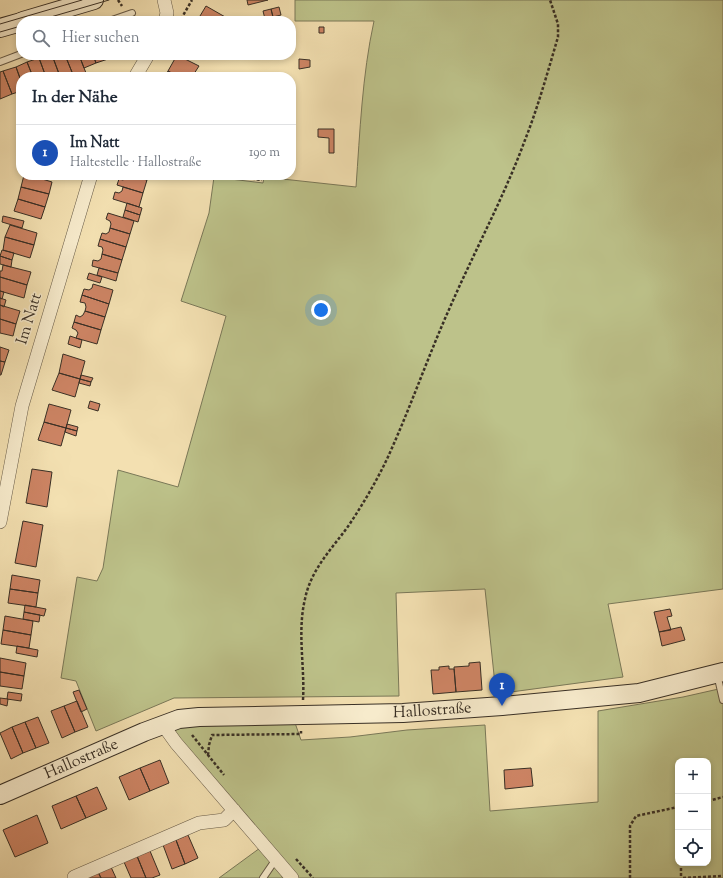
<!DOCTYPE html>
<html lang="de">
<meta charset="utf-8">
<style>
body{margin:0;font-family:"Sorts Mill Goudy",serif;background:#f6f6f7;color:#1f2937}
.controls{position:absolute;right:12px;bottom:12px;display:grid;overflow:hidden;border-radius:8px;box-shadow:0 2px 6px #0003}
.controls button{width:36px;height:36px;display:grid;place-items:center;padding:0;border:0;border-bottom:1px solid #e0e1e3;background:#fff;color:#1f2937;font:20px sans-serif}
.you{position:absolute;left:321px;top:310px;width:14px;height:14px;margin:-10px;border:3px solid #fff;border-radius:50%;background:#1a73e8;box-shadow:0 0 0 6px #1a73e833}
.badge{display:grid;place-items:center;width:26px;height:26px;border-radius:50%;background:#7c3aed;color:#fff;font-size:13px;font-weight:700}
.pin{position:absolute;translate:-50% -33px;filter:drop-shadow(0 1px 2px #0008)}
.pin::after{content:'';position:absolute;top:21px;width:14px;height:12px;background:inherit;clip-path:polygon(0 0,100% 0,50% 100%)}
.list{margin:0;padding:0;list-style:none}
h2{display:flex;justify-content:space-between;align-items:center;height:52px;margin:0;padding:0 16px;font-size:17px}
h2 small{font-size:13px;font-weight:400;color:#747a83}
.list li{display:grid;grid-template-columns:26px 1fr auto;gap:12px;align-items:center;box-sizing:border-box;height:56px;padding:0 16px;border-top:1px solid #e0e1e3}
.list b{display:block;font-size:15px;white-space:nowrap}
.list p{margin:0;font-size:13px;white-space:nowrap;color:#747a83}
.list em{font-size:13px;font-style:normal;color:#747a83}
.icon{flex:none;width:22px;height:22px;fill:none;stroke:currentColor;stroke-width:2;stroke-linecap:round;stroke-linejoin:round}
.map{position:relative;flex:none;width:723px;height:878px;overflow:hidden}
.search{position:absolute;background:#fff;box-shadow:0 2px 6px #0003;left:16px;top:16px;width:280px;height:44px;display:flex;align-items:center;gap:10px;box-sizing:border-box;padding:0 14px;border-radius:16px;color:#747a83;font-size:15px}
.panel{position:absolute;background:#fff;box-shadow:0 2px 6px #0003;left:16px;top:72px;width:280px;height:108px;border-radius:16px}
.map>svg:first-child{display:block}
.green{fill:#bdc28a;stroke:#7a7858;fill-rule:evenodd}
.building{fill:#cd8464;stroke:#382f25}
.lines{fill:none;stroke-linecap:round;stroke-linejoin:round}
.lane-casing{stroke:#675b48;stroke-width:8}
.street-casing{stroke:#675b48;stroke-width:14}
.secondary-casing{stroke:#382f25;stroke-width:20}
.path{stroke:#382f25;stroke-width:2.5;stroke-dasharray:3 2;stroke-linecap:butt}
.lane{stroke:#f7ebcc;stroke-width:6}
.street{stroke:#f7ebcc;stroke-width:13}
.secondary{stroke:#f7ebcc;stroke-width:18}
.tram{stroke:#382f25;stroke-width:1}
.labels{text-anchor:middle;dominant-baseline:central;stroke-width:3;stroke-linejoin:round;paint-order:stroke}
.street-label{font-size:16px;fill:#382f25;stroke:#f7ebcc}
</style>
<div class="map">
<svg width="723" height="878" viewBox="0 0 723 878">
<rect width="100%" height="100%" fill="#f3e0b1"/>
<filter id="stains"><feTurbulence type="fractalNoise" baseFrequency=".005" numOctaves="4"/><feColorMatrix values="0 0 0 0 .2 0 0 0 0 .09 0 0 0 0 .02 0 0 0 .5 -.17"/></filter>
<radialGradient id="worn" r=".72"><stop offset=".6" stop-color="#630" stop-opacity="0"/><stop offset="1" stop-color="#630" stop-opacity=".3"/></radialGradient>
<path class="green" d="M295 0H723V589L608 604 623 677 496 694 485 589 396 593 399 696 174 698 96 731 76 681 61 678 77 577 97 581 103 568 118 470 178 487 226 316 181 301 209 213 214 177 263 183 264 177 356 187C360 132 362 76 374 21H295Z
M723 688V878H298L167 727 294 720 301 740 350 737 407 730 485 725 490 811 598 802V711L683 697ZM678 761H708V863H678Z
M260 848 272 860 283 878H219Z"/>
<path class="building" d="M247 0H268L248 5Z
M206 6 227 18 225 21H197Z
M279 7 281 15 273 17 271 9Z
M271 9 273 17 265 19 263 11Z
M319 27H324V33H319Z
M47 55H52L60 76 46 77 39 58Z
M52 55H65L74 77H60Z
M65 55H79L86 73 74 77Z
M79 55H93L96 63 84 68Z
M93 55H107L108 59 96 63Z
M177 55 199 66 192 77H179L168 71Z
M39 58 46 77H33L27 62Z
M299 59 310 60V67L299 69Z
M27 62 33 77H21V81L16 67Z
M16 67 21 81V91L12 94 3 71Z
M3 71 12 94 0 99V72Z
M168 71 179 77H164Z
M318 129H334V153H329V138L318 137Z
M24 175H29L52 182 49 194 21 187Z
M127 175 147 180 143 193 117 185 119 179 123 180 126 178Z
M131 175H149L147 180Z
M151 175H162L161 178Z
M21 187 49 194 45 207 18 199Z
M123 187 143 193 139 207 113 199 115 192 119 193 122 191Z
M18 199 45 207 41 219 14 211Z
M127 203 142 208 140 215 125 210Z
M125 210 140 215 138 222 123 217Z
M108 213 134 221 130 234 110 228 111 224 110 221 106 219Z
M3 216 24 221 22 228 2 222Z
M10 225 37 233 34 245 5 237Z
M110 228 130 234 126 247 100 239 102 233 106 234 109 232Z
M5 237 34 245 30 258 3 250Z
M100 239 126 247 122 260 102 254 103 250 102 247 98 246Z
M2 250 14 253 12 260 0 256Z
M102 254 122 260 118 273 92 266 93 260 98 261 101 259Z
M0 256 12 260 11 267 0 264Z
M3 265 31 272 27 285 0 277V271H2Z
M99 268 118 273 116 281 97 275Z
M89 273 102 277 100 283 87 279Z
M0 277 27 285 24 298 0 291Z
M93 284 113 290 109 304 82 295 84 289 89 290 92 288Z
M0 291 4 292 2 299 0 298Z
M82 295 109 304 105 317 85 311 86 307 85 303 80 302Z
M0 298 6 300 4 307 0 305Z
M0 305 20 311 16 324 0 319Z
M85 311 105 317 101 330 74 322 76 315 80 317 83 315Z
M0 319 16 324 13 336 0 333Z
M74 322 101 330 97 344 76 338 78 333 76 330 72 328Z
M70 336 82 340 80 348 68 344Z
M0 347 9 350 5 362 0 361Z
M63 354 85 361 80 379 59 373Z
M0 361 5 362 1 375H0Z
M59 373 80 379 75 397 52 390Z
M81 375 93 378 91 382 80 379Z
M80 379 91 382 90 386 79 383Z
M90 401 100 404 98 411 88 408Z
M49 404 71 410 66 428 44 422Z
M44 422 66 428 61 446 38 440Z
M67 424 78 427 77 431 66 428Z
M66 428 77 431 76 436 65 432Z
M32 469 52 472 47 507 26 503Z
M23 521 43 525 36 567 15 563Z
M12 575 40 580 38 593 10 589Z
M10 589 38 593 36 607 8 603Z
M25 605 46 609 44 616 24 612Z
M670 609 672 616 667 617 671 630 659 632 654 612Z
M24 612 40 615 39 622 23 619Z
M5 616 33 621 31 635 3 630Z
M681 627 685 640 662 646 659 632Z
M3 630 31 635 29 648 1 644Z
M17 646 38 650 37 657 16 653Z
M0 658 26 663 24 676 0 672Z
M480 662 482 690 456 692 454 667 469 666V663Z
M449 666V669H454L456 692 433 694 431 670H439V667Z
M0 672 24 676 22 689 0 686Z
M79 690 87 709 81 712 73 692Z
M8 692 22 694 21 701 7 699Z
M0 698 8 699 7 706 0 704Z
M77 701 88 727 75 732 64 706Z
M64 706 75 732 62 738 51 711Z
M38 717 49 743 36 748 25 722Z
M25 722 36 748 23 753 12 727Z
M12 727 23 753 11 759 0 733Z
M160 760 169 783 150 791 140 768Z
M140 768 150 791 129 800 119 777Z
M531 768 533 786 505 789 504 770Z
M97 787 107 809 86 818 76 796Z
M76 796 86 818 61 829 52 806Z
M37 815 48 843 15 857 3 830Z
M188 835 198 858 185 864 176 840Z
M176 840 185 864 172 869 163 845Z
M150 851 160 875 152 878H146L137 856Z
M137 856 146 878H131L124 862Z
M111 867 116 878H101L98 872Z
M98 872 101 878H85Z"/>
<g class="lines">
<defs>
<path id="lane" d="M109 21 132 13
M0 62 21 54
M717 674 723 700
M263 878 276 859"/>
<path id="street" d="M164 0 167 13 165 21
M135 77 148 55
M0 522 22 406 91 175
M163 725 176 743 292 878
M74 877 199 823 224 820 234 810"/>
<g id="secondary">
<path d="M23 21 94 0"/>
<path d="M0 28 21 22"/>
<path id="s1" d="M0 795 144 732 179 719 199 717 403 713 502 706 639 693 723 672"/>
</g>
</defs>
<use href="#lane" class="lane-casing"/>
<use href="#street" class="street-casing"/>
<use href="#secondary" class="secondary-casing"/>
<path class="path" d="M118 0 122 6
M140 17 146 21
M181 19 192 0
M227 175 262 180
M303 700C305 667 297 632 305 599 311 569 332 549 349 525 363 504 376 482 387 459 410 409 428 356 451 305 475 250 504 197 525 140 538 107 548 71 558 37V24L550 0
M192 735 224 775
M208 755 209 745 212 735 301 734V731
M708 801 723 797
M296 859 313 878
M681 863V878
M630 878V826L636 816 678 807
M683 878 723 876"/>
<use href="#lane" class="lane"/>
<use href="#street" class="street"/>
<use href="#secondary" class="secondary"/>
<path class="tram" d="M37 21 109 0
M0 24 82 0
M0 32 21 26"/>
</g>
<g class="labels">
<g class="street-label">
<text transform="translate(30 319) rotate(-73)">Im Natt</text>
<text stroke="none"><textPath href="#s1" startOffset="448">Hallostraße</textPath></text>
<text stroke="none"><textPath href="#s1" startOffset="89">Hallostraße</textPath></text>
</g>
</g>
<rect width="100%" height="100%" filter="url(#stains)"/>
<rect width="100%" height="100%" fill="url(#worn)"/>
</svg>
<div class="controls">
<button>+</button>
<button>−</button>
<button><svg class="icon" aria-label="locate" viewBox="0 0 24 24"><circle cx="12" cy="12" r="6"/><path d="M12 2v4M12 18v4M2 12h4M18 12h4"/></svg></button>
</div>
<div class="you"></div>
<div class="pin badge" style="left:502px;top:706px;background:#1a4fb4">1</div>
<div class="search"><svg class="icon" aria-label="search" viewBox="0 0 24 24"><circle cx="10" cy="10" r="6"/><path d="M15 15l6 6"/></svg>Hier suchen</div>
<section class="panel">
<h2>In der Nähe<small></small></h2>
<ul class="list">
<li><span class="badge" style="background:#1a4fb4">1</span><div><b>Im Natt</b><p>Haltestelle · Hallostraße</p></div><em>190 m</em></li>
</ul>
</section>
</div>
